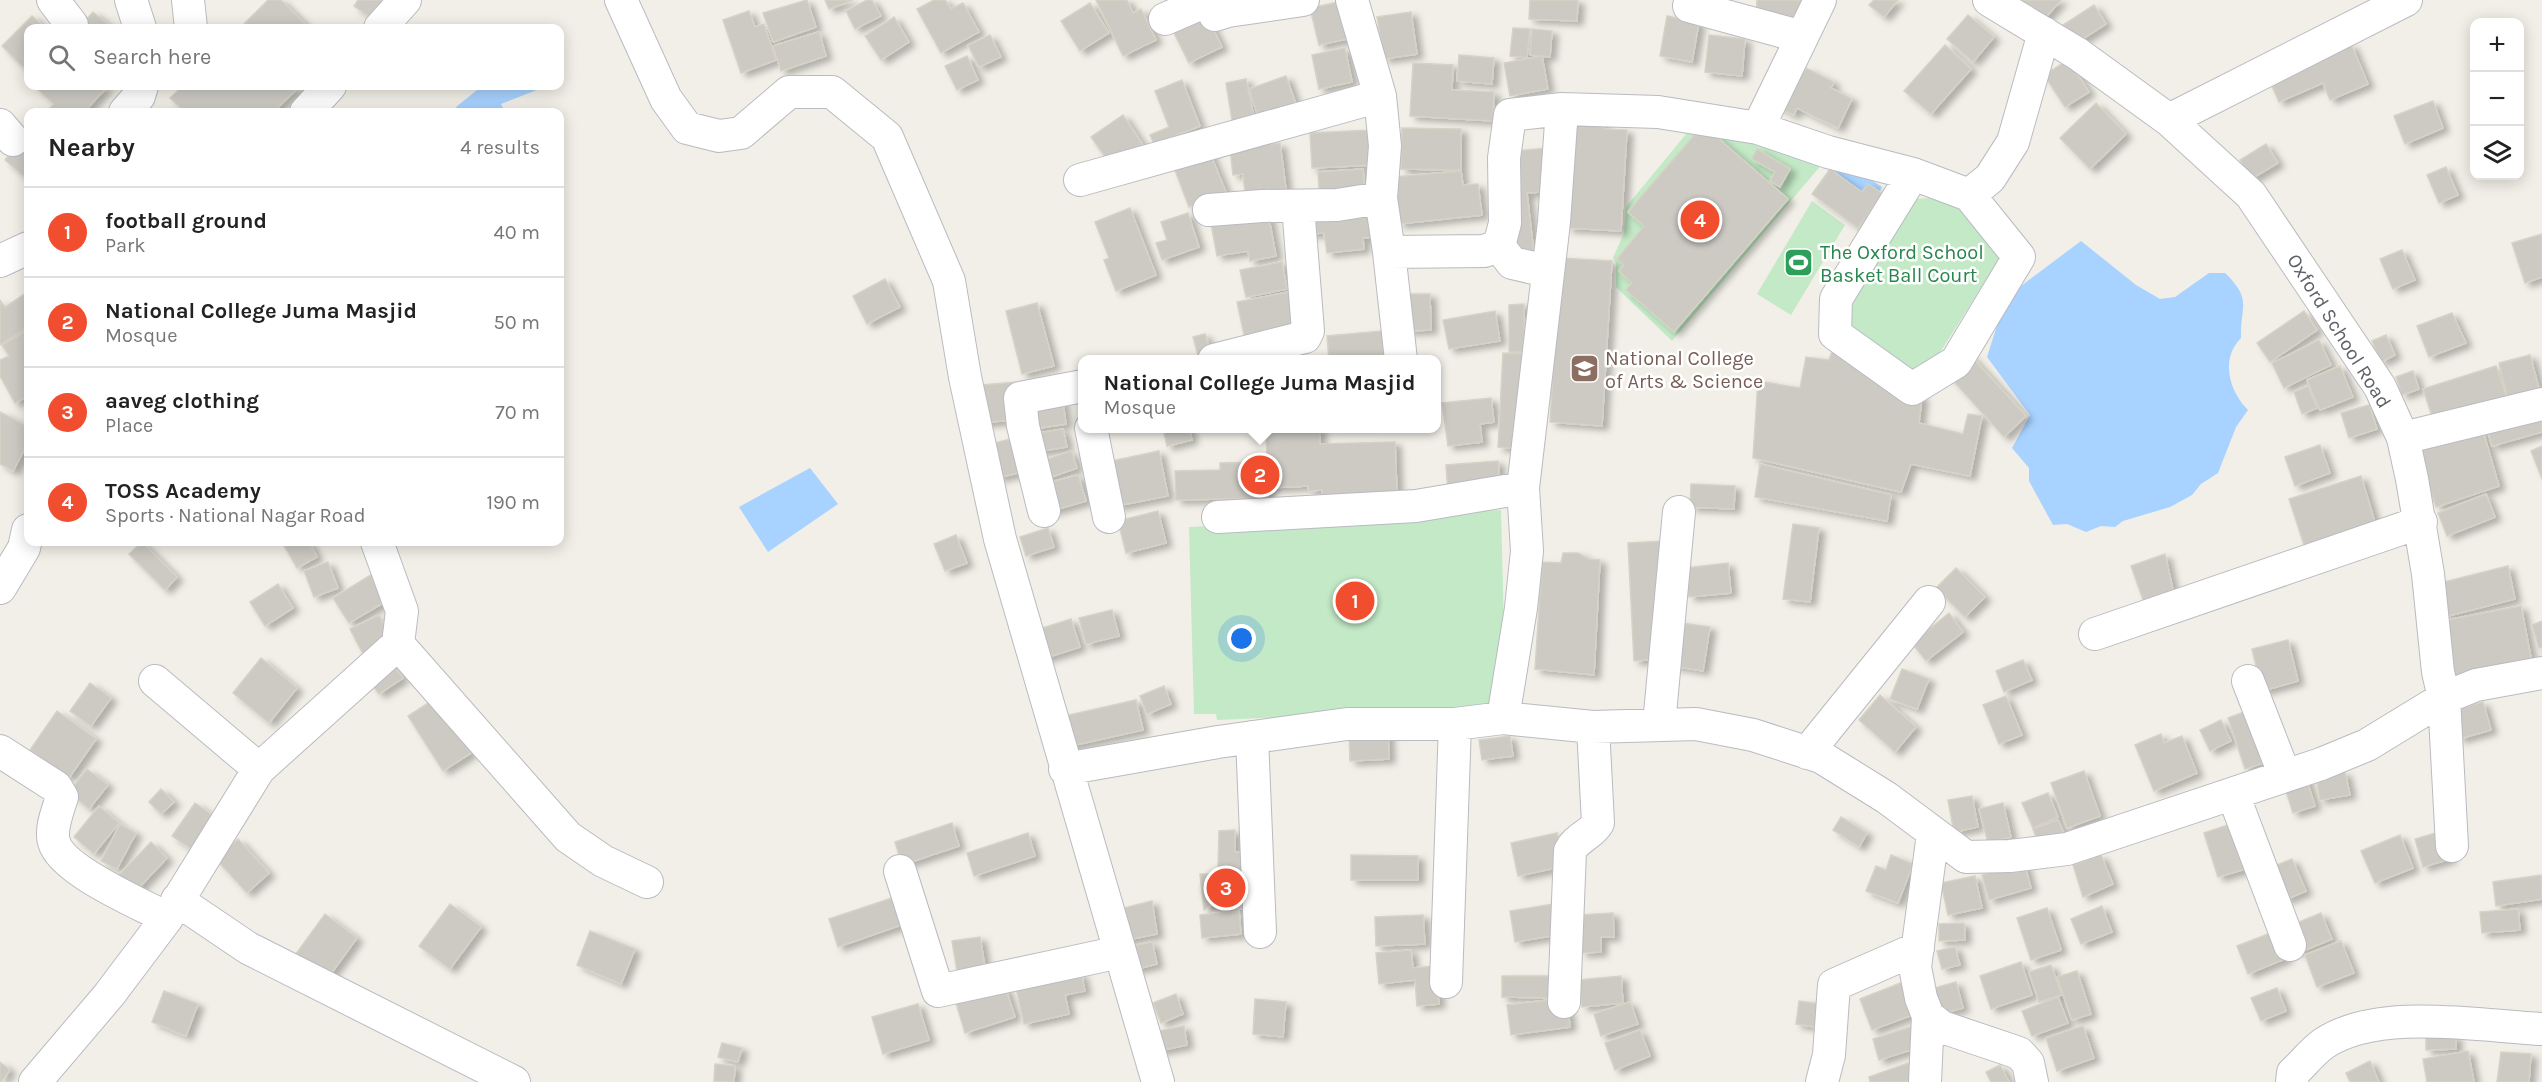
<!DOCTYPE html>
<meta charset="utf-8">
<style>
body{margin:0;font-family:Karla,sans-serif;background:#f6f6f6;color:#222}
.controls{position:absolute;right:18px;top:18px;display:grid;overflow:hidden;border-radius:12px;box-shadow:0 3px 15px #0003}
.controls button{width:54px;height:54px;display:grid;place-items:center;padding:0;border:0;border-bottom:2px solid #e0e0e0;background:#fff;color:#222;font:30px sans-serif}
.you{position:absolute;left:1242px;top:639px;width:21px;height:21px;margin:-15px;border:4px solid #fff;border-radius:50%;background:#1a73e8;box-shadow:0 0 0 9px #1a73e833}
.badge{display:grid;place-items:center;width:39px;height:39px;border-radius:50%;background:#f04e2e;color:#fff;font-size:20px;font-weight:700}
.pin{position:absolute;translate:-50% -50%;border:3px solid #fff;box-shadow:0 2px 6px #0006}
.popup{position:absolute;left:1078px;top:355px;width:363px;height:78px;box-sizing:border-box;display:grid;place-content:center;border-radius:12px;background:#fff;filter:drop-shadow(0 2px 4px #0005);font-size:20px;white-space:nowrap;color:#767676}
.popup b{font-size:22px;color:#222}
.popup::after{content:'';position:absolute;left:50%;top:100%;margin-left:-12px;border:12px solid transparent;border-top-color:#fff}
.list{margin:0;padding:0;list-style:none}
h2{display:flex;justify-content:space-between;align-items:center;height:78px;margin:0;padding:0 24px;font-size:26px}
h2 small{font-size:20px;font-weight:400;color:#767676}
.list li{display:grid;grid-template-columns:39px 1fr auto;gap:18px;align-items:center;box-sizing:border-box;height:90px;padding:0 24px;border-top:2px solid #e0e0e0}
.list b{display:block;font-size:22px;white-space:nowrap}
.list p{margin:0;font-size:20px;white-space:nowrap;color:#767676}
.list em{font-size:20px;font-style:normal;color:#767676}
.icon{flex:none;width:33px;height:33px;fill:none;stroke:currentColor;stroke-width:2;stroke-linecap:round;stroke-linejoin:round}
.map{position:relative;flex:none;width:2542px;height:1082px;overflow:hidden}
.search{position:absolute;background:#fff;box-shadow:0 3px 15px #0003;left:24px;top:24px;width:540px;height:66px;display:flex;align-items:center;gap:15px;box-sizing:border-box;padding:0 21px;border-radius:12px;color:#767676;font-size:22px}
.panel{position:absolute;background:#fff;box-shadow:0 3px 15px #0003;left:24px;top:108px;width:540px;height:438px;border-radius:12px}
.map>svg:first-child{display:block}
.green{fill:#c3e9c6}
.water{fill:#a8d2ff}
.building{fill:#cccac3;stroke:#d6d2c5;stroke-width:1.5;filter:url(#shadow)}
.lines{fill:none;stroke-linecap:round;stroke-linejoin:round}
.minor-casing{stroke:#b9bbc1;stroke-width:34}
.minor{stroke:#fff;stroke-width:32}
.labels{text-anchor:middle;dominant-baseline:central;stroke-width:5;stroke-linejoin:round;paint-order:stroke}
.leisure-label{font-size:20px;fill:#27864d;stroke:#fff;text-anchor:start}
.street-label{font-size:20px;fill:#5e6167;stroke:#fff}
.education-label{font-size:20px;fill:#785e54;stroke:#fff;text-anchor:start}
</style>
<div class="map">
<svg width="2542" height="1082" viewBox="0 0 2542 1082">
<defs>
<filter id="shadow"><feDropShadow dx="6" dy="4" stdDeviation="3" flood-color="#0004"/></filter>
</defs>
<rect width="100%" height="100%" fill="#f1efe7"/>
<path class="green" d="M1696 122 1823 163 1672 341 1616 287V263L1613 258 1624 233 1626 207Z
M1935 198 1963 208 2004 251 1924 378 1895 374 1835 312 1905 199Z
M1812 201 1845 225 1791 315 1757 294Z
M1501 510 1506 707 1217 720 1216 714H1194L1189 527Z"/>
<path class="water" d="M482 86H547L501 104 505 112H460L456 107Z
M1839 159 1882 187 1879 192 1891 201 1871 227 1821 187Z
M2081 241 2136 285 2160 299 2175 297 2209 273H2225C2253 300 2240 306 2241 338 2220 359 2229 391 2248 410L2236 427 2218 473 2201 484 2192 495 2170 507 2123 521 2115 527 2101 526 2086 532 2067 524 2053 525 2029 481V468L2012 448 2030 415 1987 357 2001 313 2017 289Z
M810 468 838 504 768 552 739 507Z"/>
<path class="building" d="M268 0H281L309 28H240Z
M358 0H391L376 21 354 6Z
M807 0 816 27 773 42 763 13Z
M825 0H853L829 9Z
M867 0H872L881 16 855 29 846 11Z
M934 0H945L951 9 963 3 979 32 941 53 917 9Z
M1096 0H1127L1133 13 1141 9 1156 40 1123 56Z
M1530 0H1578L1577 21 1529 19Z
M1757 0H1808L1807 20 1756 17Z
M1874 0H1898L1884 17 1869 5Z
M2013 0H2061L2040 24Z
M1339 2 1347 39 1319 45 1310 8Z
M1090 3 1109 33 1080 51 1061 21Z
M2094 5 2106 24 2075 44 2063 25Z
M749 11 755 27 764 24 776 60 741 73 723 20Z
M93 12 112 28H79Z
M1411 12 1417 54 1384 59 1377 17Z
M1206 15 1222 47 1189 63 1173 31Z
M1968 15 1994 37 1973 62 1947 39Z
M32 16 45 28H28V63L23 67 2 46Z
M1667 16 1699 22 1692 62 1660 56Z
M894 17 909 42 881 60 865 36Z
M1513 28 1530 29 1527 58 1510 56Z
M1532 29 1552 31 1550 57 1530 55Z
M819 32 826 56 781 71 773 46Z
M990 35 1001 57 979 67 968 45Z
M1709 35 1745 39 1742 76 1705 72Z
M2351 44 2368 84 2330 100 2323 83 2279 102 2269 79Z
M1945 45 1971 69 1931 114 1904 91Z
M1345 48 1352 82 1319 89 1312 55Z
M1459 55 1494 58 1492 84 1457 81Z
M967 56 978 80 957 90 945 66Z
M1542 56 1548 89 1510 96 1504 63Z
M2068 60 2089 92 2065 107 2044 75Z
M1413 63 1453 65 1452 90 1494 92 1493 121 1410 116Z
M1793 67 1804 72 1806 68 1834 82 1831 88 1852 99 1838 128 1797 108 1794 115 1774 105Z
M1286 76 1298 110 1260 123 1249 89Z
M1246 79 1255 122 1233 126 1226 83Z
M1182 80 1200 126 1154 144 1150 135 1169 127 1155 91Z
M34 86H108L84 112H46L54 104Z
M183 86H300L273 112H185L170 98Z
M2433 101 2443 128 2405 144 2394 116Z
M2096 103 2126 134 2090 169 2060 138Z
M1123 115 1143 145 1112 167 1091 137Z
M1585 121 1604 122V129L1627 130 1621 231 1567 228 1572 126 1584 127Z
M1703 125 1788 199 1674 332 1626 290 1632 283 1619 271 1624 265 1617 259 1644 226 1628 212Z
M1402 128 1461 129V170L1401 169Z
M1372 130 1374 165 1312 168 1310 133Z
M28 133V177L27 179 5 160Z
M1280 143 1287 197 1246 202 1243 174 1233 175 1230 149Z
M2266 144 2278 163 2251 179 2240 160Z
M1549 148 1553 191 1527 193 1534 254 1515 256V151Z
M1757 149 1790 169 1780 187 1770 181 1775 172 1752 159Z
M1209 151 1226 192 1189 207 1173 165Z
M2446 167 2458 195 2439 203 2427 175Z
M1363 169 1365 199 1320 202 1318 172Z
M1830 169 1862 192 1868 184 1883 194 1858 228 1812 194Z
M1461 171 1463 185 1478 184 1482 215 1399 224 1394 177Z
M1130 208 1156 275 1116 291 1104 260 1109 258 1095 222Z
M1267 208 1276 256 1250 261 1248 251 1217 256 1210 218Z
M1371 208 1374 237 1363 238 1364 249 1327 253 1324 233 1307 234 1305 214Z
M1188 213 1199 247 1162 260 1156 243 1167 240 1161 222Z
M2542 234V277L2525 283 2512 243Z
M2402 250 2415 280 2393 289 2380 259Z
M1560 258 1612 261 1602 426 1550 422Z
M1282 262 1287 289 1246 297 1240 270Z
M885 279 900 307 867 324 853 296Z
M28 292V327L0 345V300L5 307Z
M1289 292 1297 334 1246 344 1237 302Z
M1406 294H1430L1431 330 1407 331Z
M1037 303 1054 366 1022 374 1006 311Z
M1524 304 1525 352H1509V305Z
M1495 311 1500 341 1449 349 1443 320Z
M2304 311 2317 330 2270 362 2257 343Z
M2452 313 2466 343 2429 357 2417 326Z
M28 330V396L15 403 0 376V360L9 356 2 345Z
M1382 331 1384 360H1329L1327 336Z
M1205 334 1211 352 1198 355 1193 337Z
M2386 335 2395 355 2381 362 2372 341Z
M2319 340 2331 365 2284 388 2272 363Z
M1834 346 1922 397 1919 423 1963 434 1968 414 1982 416 1970 476 1911 464 1901 492 1753 458 1758 381 1800 388 1806 357 1829 360Z
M1503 353 1526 354 1521 449 1498 447Z
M1970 355 2026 416 2004 437 1948 375Z
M2530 355 2540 392 2508 400 2499 363Z
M2340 366 2353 397 2320 410 2307 380Z
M2496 366 2508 401 2435 425 2423 389Z
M2413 371 2419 389 2402 395 2396 377Z
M1016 382 1018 419 975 424 971 386Z
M2308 386 2317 408 2302 414 2294 392Z
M1062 396 1066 424 1027 430 1023 402Z
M1491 398 1494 422 1480 424 1482 442 1448 446 1442 403Z
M2369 405 2377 429 2349 438 2341 413Z
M2542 409V432L2492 446 2486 424Z
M0 412 28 427V443L13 471 0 464Z
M1163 428H1189L1192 440 1167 446Z
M1266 428H1320V444L1395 442 1397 493 1322 495V490L1309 491 1308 486 1268 488V498L1176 500 1175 471 1220 470V463L1267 462Z
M2482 428 2499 486 2436 507 2413 440Z
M1063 429 1067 447 1037 452 1033 434Z
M1022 436 1030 470 997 478 991 444Z
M2320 445 2330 473 2295 486 2285 457Z
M2542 446V479L2531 451Z
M1071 451 1077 468 1043 480 1037 463Z
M1159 451 1168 496 1116 506 1107 462Z
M1498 461 1500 488 1448 492 1446 465Z
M1760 464 1891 495 1887 521 1755 497Z
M1078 475 1086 501 1051 511 1043 484Z
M2361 476 2377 529 2306 551 2289 499Z
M1691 484 1735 486 1734 509 1690 507Z
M2486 494 2495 517 2447 536 2438 513Z
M1158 511 1166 543 1126 553 1118 521Z
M1793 524 1819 528 1810 602 1783 599Z
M1048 528 1054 547 1026 556 1020 537Z
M956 535 967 563 945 571 934 544Z
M1666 541 1668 579H1656L1660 659 1634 661 1628 543Z
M142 542 177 577 165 590 129 554Z
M282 542H309L317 557 297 568Z
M1563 553H1578L1589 559 1600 560 1594 675 1535 669 1542 562 1561 563Z
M2165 554 2175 599 2147 611 2131 566Z
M328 562 338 588 314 597 304 571Z
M1728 563 1731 593 1689 597 1686 568Z
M2508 566 2515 599 2444 617 2436 584Z
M1956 568 1985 597 1965 617 1936 588Z
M374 573 390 599 349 623 333 598Z
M278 584 293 608 265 626 250 602Z
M2521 606 2532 663 2447 678 2436 622Z
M1112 610 1119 636 1086 644 1079 618Z
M1949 613 1963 632 1926 661 1912 643Z
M379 615 392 641 364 656 350 629Z
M1071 619 1080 647 1039 660 1030 632Z
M2542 621V647L2539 648 2532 625Z
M1674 622 1710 627 1703 671 1667 665Z
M2288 640 2298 681 2262 691 2252 649Z
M261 658 297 688 269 723 233 693Z
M389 659 403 678 379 694 366 676Z
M2023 660 2032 680 2004 692 1996 671Z
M1902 669 1929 679 1917 709 1890 699Z
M90 683 111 698 91 726 70 711Z
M1164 686 1171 704 1147 714 1140 696Z
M1880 695 1916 727 1895 752 1859 720Z
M2006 696 2022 735 1999 744 1983 705Z
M436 698 471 753 443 771 408 716Z
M1136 700 1143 730 1066 747 1060 717Z
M2483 702 2491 730 2459 739 2452 711Z
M2252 709 2269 761 2245 769 2228 718Z
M57 711 96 739 69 778 30 750Z
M2221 720 2231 741 2210 751 2200 730Z
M1388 730 1389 759 1350 761 1349 731Z
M2161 734 2164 743 2182 736 2197 773 2154 791 2135 745Z
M1510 736 1513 756 1482 760 1479 740Z
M87 769 108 785 89 809 69 792Z
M2084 771 2100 816 2067 828 2051 783Z
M2345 772 2350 795 2320 800 2316 777Z
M2305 775 2315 806 2293 813 2283 782Z
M161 789 174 802 161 814 149 802Z
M2048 793 2058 817 2033 828 2022 803Z
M1972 796 1978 827 1954 832 1948 800Z
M195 803 222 822 199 854 172 836Z
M2003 803 2011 837 1988 843 1979 809Z
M99 806 119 823 94 854 74 837Z
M1841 817 1867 833 1859 847 1833 830Z
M2058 820 2066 838 2040 847 2033 829Z
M952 823 959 846 902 865 895 842Z
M2234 823 2249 868 2218 877 2204 833Z
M120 824 136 833 117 869 101 861Z
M1235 830V852H1244L1243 871 1218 870 1219 831Z
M2443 831 2450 859 2423 867 2415 839Z
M1028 833 1035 856 974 876 967 853Z
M1557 833 1565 866 1518 876 1511 843Z
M2400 835 2413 868 2375 883 2361 851Z
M238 839 269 873 247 893 216 859Z
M151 842 167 858 133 894 116 878Z
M1351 855 1418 856V880H1351Z
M1891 855 1913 864 1898 903 1866 891 1876 866 1886 870Z
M2101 855 2113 884 2083 897 2073 865Z
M2292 859 2306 891 2285 900 2272 867Z
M2024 863 2031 888 1989 900 1982 875Z
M1200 874H1247L1254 909 1217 908 1216 902 1204 910Z
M2541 875 2542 899 2496 906 2493 882Z
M1975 876 1982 908 1948 915 1941 883Z
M895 897 904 924 838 947 829 919Z
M1152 901 1157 934 1122 941 1116 910Z
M450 904 481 927 450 969 419 946Z
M1553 904 1558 935 1515 942 1510 911Z
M2102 906 2112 932 2081 944 2071 919Z
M2047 908 2061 950 2031 960 2017 918Z
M2518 909 2520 930 2482 933 2480 912Z
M1239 911 1241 934 1202 938 1200 915Z
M1613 913 1614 937H1601V952L1581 953 1579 915Z
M2321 913 2332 939 2298 953 2287 927Z
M325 914 357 938 328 978 295 955Z
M1423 915 1425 944 1376 946 1375 917Z
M1964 923 1965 940 1939 941V924Z
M590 931 635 949 621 984 577 965Z
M2276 931 2287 958 2248 974 2237 946Z
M980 937 985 967 957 971 952 941Z
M2341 941 2354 973 2317 987 2305 955Z
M1152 942 1157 964 1133 970 1128 947Z
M1955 947 1960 965 1942 969 1937 951Z
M1411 950 1413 968 1435 966 1439 1004 1417 1006 1415 980 1379 984 1376 953Z
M2021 962 2032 995 1991 1009 1980 976Z
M2051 965 2062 995 2039 1002 2029 972Z
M2077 971 2091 1014 2072 1020 2057 977Z
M1081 973 1085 991 1065 995 1069 1014 1024 1024 1016 988Z
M1502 976H1558V998L1502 997Z
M1621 976 1623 1003 1582 1007 1579 980Z
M1903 982 1915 1014 1872 1030 1860 999Z
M1956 982 1963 1008 1930 1017 1924 991Z
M1005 987 1015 1017 965 1033 956 1003Z
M2277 988 2286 1011 2261 1021 2251 998Z
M164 991 198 1004 186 1036 152 1022Z
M1176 994 1183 1014 1161 1023 1153 1003Z
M2058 997 2068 1023 2032 1036 2022 1011Z
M1255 999 1286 1002 1283 1037 1253 1034Z
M1548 1000 1550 1011 1568 1009 1570 1027 1511 1035 1507 1005Z
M1799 1001 1827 1005 1823 1028 1796 1024Z
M1630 1002 1638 1024 1601 1036 1594 1014Z
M918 1004 929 1040 883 1054 872 1017Z
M1184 1026 1187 1045 1158 1051 1154 1032Z
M2083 1026 2094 1058 2057 1071 2046 1038Z
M1910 1027 1917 1048 1879 1060 1873 1039Z
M1640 1030 1650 1056 1615 1070 1605 1043Z
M2426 1036H2456V1049L2426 1050Z
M722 1043 742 1048 738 1062 718 1057Z
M2468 1051 2474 1082H2427L2423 1059Z
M2501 1052 2531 1054 2529 1082H2497Z
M1914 1061 1921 1082H1870L1869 1077Z
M2370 1061 2379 1082H2350L2346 1073Z
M0 1062 10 1070 1 1082H0Z
M715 1064 735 1066 734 1082 714 1081Z
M2000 1065 2009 1082H1991L1986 1072Z"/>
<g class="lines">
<defs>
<path id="minor" d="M53 0 72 25
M131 0 140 28
M188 0 191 28
M621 0 666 99 687 128 719 136 741 133 789 92H832L887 137 949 281 965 377 1000 539 1158 1082
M1352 0 1380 96 1385 146 1381 198 1389 252 1484 251 1499 246 1505 223 1504 158 1510 115 1562 109 1658 112 1758 128 1828 152 1913 174
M1989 0 2078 54 2169 120 2251 195 2380 387 2403 438 2412 479 2428 574 2438 672 2444 698 2476 685 2542 673
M1689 6 1802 37
M1165 19 1209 0 1215 15 1228 11 1303 0
M380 28 405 0
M125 112 139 96 142 86
M306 112 330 86
M2169 120 2406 0
M0 125 13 140
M1758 128 1820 0
M1080 180 1380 96
M1969 195 2019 257 1956 362 1912 389 1835 334 1836 299 1913 174 1969 195 1990 178 2013 142 2044 33
M1209 210 1262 206 1337 205 1381 198
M1499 246 1512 263 1547 271
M1389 252 1401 360
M0 261 28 248
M1214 360 1305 337 1308 331 1298 206
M1091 428 1109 517
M2403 438 2542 404
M1044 511 1023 426 1020 398 1083 386
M1218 517 1416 506 1523 488
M0 588 24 548 28 530
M2095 634 2421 522
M398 644 568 837 603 861 647 882
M155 681 259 769
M2248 681 2285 776
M1503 718 1521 608 1527 551 1523 488 1554 222 1562 109
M1659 724 1679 512
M1252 737 1260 932
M0 751 56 787 62 797C58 810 50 829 54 842 62 871 141 904 167 918
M1807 753 1929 602
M1065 769 1218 742 1347 724H1455L1503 718 1593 727 1696 724 1753 735 1821 757 1887 798 1966 857 2010 856 2067 849 2321 764 2367 745 2444 698 2452 846
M2233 794 2290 945
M1933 834 1915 967 1921 998 1928 1016 1942 1027 2019 1053 2028 1063 2032 1082
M900 871 938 991 1120 952
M177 900 248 948 514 1082
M1446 982 1455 724
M1564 1002 1570 851C1577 837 1591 835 1598 823L1593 727
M35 1082 109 995 167 918 259 769 398 644 402 611 377 542
M1822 1082 1829 1055 1834 985 1918 948
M1925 1082 1928 1016
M2292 1082 2293 1073C2303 1064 2312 1052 2323 1044 2377 1007 2480 1026 2542 1029"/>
</defs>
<use href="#minor" class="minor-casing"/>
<use href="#minor" class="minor"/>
</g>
<defs>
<symbol id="stadium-square" viewBox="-11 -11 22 22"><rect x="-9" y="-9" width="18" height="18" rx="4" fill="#2e9e5b" stroke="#fff"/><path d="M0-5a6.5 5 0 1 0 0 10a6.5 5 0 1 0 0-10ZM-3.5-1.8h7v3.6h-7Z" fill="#fff"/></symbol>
<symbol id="university-square" viewBox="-11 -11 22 22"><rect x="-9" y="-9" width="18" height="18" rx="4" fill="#8d6e63" stroke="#fff"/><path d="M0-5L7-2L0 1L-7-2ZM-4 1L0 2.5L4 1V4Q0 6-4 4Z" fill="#fff"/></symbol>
</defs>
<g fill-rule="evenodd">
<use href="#stadium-square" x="1782" y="246" width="33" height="33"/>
<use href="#university-square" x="1568" y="352" width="33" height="33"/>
</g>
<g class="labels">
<g class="leisure-label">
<text x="1820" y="252">The Oxford School<tspan x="1820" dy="23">Basket Ball Court</tspan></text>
</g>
<g class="street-label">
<text transform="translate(2339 331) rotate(58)">Oxford School Road</text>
</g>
<g class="education-label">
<text x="1605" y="358">National College<tspan x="1605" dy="23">of Arts &amp; Science</tspan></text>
</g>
</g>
</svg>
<div class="controls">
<button>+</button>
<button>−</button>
<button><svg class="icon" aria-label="layers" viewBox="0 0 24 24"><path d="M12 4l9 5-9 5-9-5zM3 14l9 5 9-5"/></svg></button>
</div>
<div class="you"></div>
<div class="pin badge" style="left:1355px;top:601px">1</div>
<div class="pin badge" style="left:1260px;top:475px">2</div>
<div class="popup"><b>National College Juma Masjid</b>Mosque</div>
<div class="pin badge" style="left:1226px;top:888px">3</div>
<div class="pin badge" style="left:1700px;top:220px">4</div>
<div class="search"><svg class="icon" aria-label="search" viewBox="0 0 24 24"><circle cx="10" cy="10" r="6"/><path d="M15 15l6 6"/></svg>Search here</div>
<section class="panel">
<h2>Nearby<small>4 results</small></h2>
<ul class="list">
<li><span class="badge">1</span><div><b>football ground</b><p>Park</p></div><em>40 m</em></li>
<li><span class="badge">2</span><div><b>National College Juma Masjid</b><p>Mosque</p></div><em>50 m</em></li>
<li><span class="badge">3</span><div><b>aaveg clothing</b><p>Place</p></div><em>70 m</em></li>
<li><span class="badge">4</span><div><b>TOSS Academy</b><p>Sports · National Nagar Road</p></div><em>190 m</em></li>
</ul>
</section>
</div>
